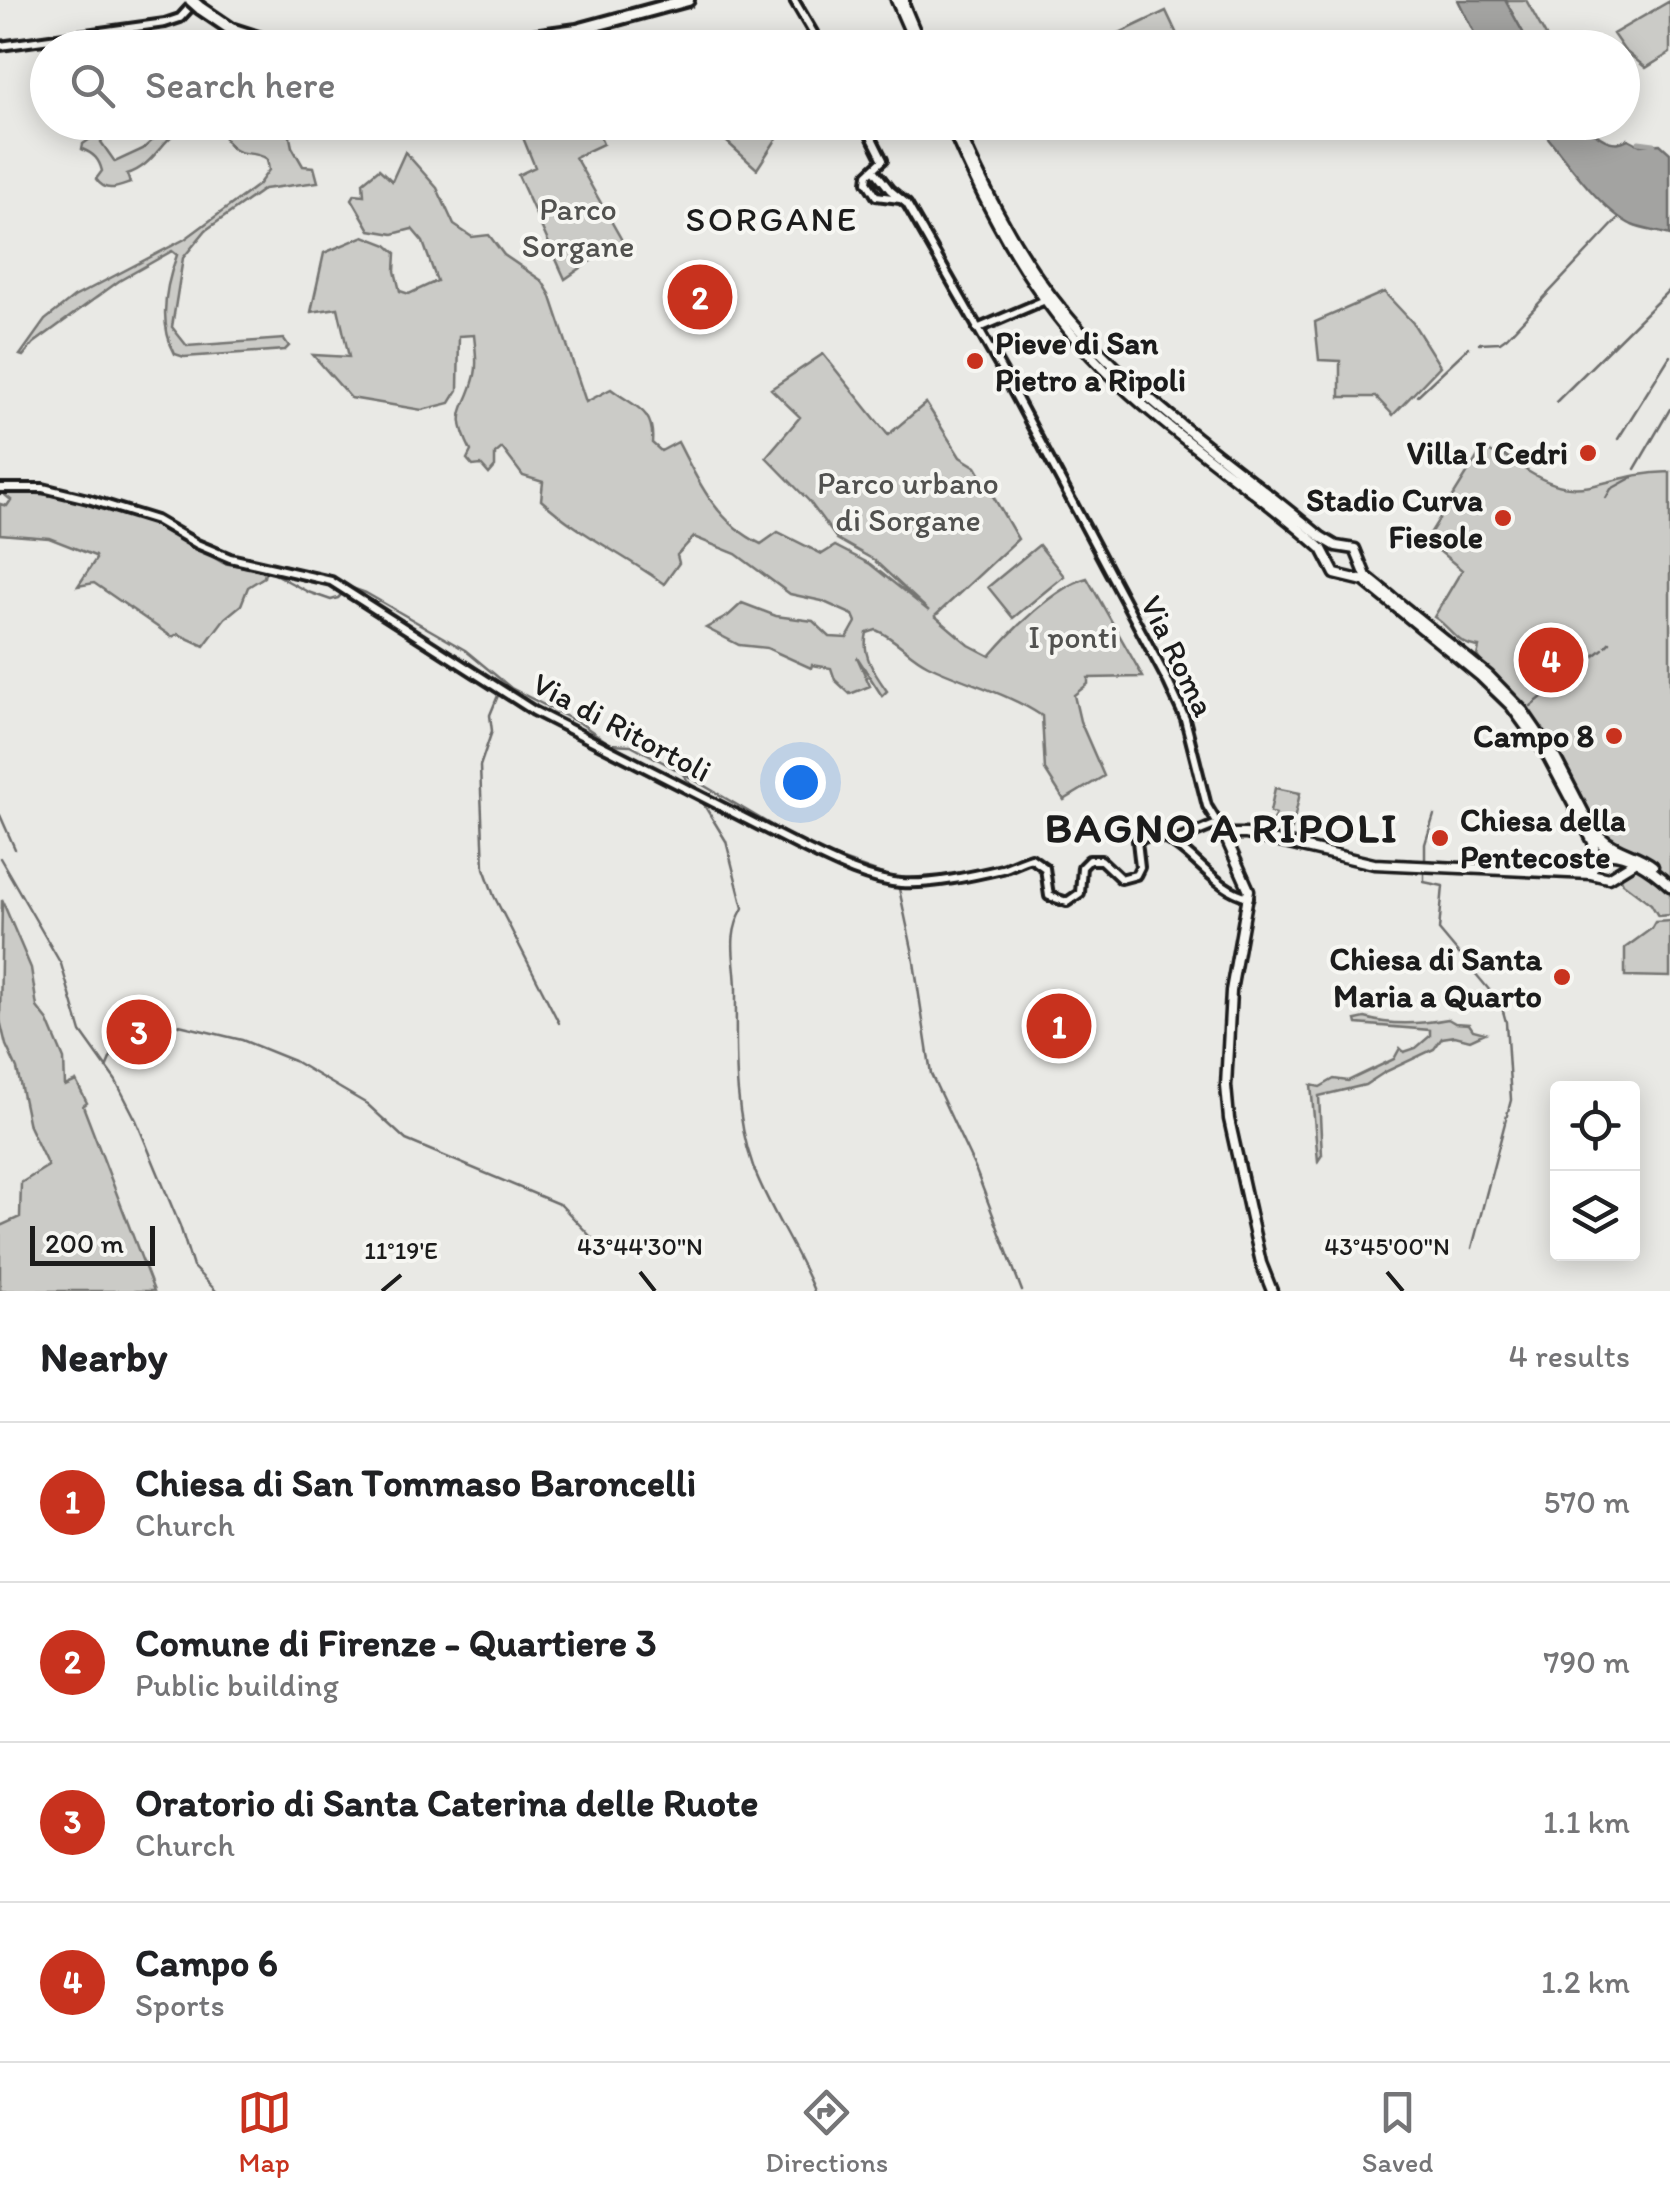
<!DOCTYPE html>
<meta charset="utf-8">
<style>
body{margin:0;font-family:Itim,sans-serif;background:#f6f6f6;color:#202124}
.controls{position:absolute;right:30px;bottom:30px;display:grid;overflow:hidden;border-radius:10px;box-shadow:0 5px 25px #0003}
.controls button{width:90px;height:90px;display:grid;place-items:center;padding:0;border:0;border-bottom:2px solid #e0e0e0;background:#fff;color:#202124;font:50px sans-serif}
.scale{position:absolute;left:30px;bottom:25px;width:125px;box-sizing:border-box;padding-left:10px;border:5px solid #1c1c1c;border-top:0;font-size:28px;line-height:35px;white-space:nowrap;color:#1c1c1c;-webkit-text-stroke:8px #f6f6f2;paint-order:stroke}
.you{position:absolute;left:800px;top:782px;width:35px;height:35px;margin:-25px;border:8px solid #fff;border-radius:50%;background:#1a73e8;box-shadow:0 0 0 15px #1a73e833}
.badge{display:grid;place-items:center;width:65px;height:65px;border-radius:50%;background:#c8321e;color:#fff;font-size:32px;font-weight:700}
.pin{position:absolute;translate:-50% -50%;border:5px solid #fff;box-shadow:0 2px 10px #0006}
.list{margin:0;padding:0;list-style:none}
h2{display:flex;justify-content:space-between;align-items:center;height:130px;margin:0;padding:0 40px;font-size:42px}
h2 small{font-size:32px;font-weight:400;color:#757577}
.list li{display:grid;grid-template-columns:65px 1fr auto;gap:30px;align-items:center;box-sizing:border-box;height:160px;padding:0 40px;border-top:2px solid #e0e0e0}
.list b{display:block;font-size:38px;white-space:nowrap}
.list p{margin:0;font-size:32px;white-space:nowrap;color:#757577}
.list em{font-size:32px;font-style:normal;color:#757577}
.icon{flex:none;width:55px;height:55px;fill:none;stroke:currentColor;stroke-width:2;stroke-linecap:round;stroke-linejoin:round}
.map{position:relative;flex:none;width:1670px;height:1291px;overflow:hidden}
.search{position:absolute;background:#fff;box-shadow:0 5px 25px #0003;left:30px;right:30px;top:30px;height:110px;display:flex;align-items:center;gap:25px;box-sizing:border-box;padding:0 35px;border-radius:55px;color:#757577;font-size:38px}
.sheet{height:770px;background:#fff}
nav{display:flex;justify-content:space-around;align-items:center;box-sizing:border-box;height:140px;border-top:2px solid #e0e0e0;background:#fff;font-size:28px;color:#757577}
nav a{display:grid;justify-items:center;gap:5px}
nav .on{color:#c8321e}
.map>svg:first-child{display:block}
.green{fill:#cbcbc7;stroke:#747472;stroke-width:2.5}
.water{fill:#a3a3a1;stroke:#6d6d6c;stroke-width:2.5}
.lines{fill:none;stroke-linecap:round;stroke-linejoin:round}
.stream{stroke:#6d6d6c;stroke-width:2.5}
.canal{stroke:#a3a3a1;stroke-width:5}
.tertiary-casing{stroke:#1c1c1c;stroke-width:14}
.secondary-casing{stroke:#1c1c1c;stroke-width:15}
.trunk-casing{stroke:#1c1c1c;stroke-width:18}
.tertiary{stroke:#f6f6f2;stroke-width:6}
.secondary{stroke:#f6f6f2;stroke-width:8}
.trunk{stroke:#f6f6f2;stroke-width:10}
.trunk-bridge-casing{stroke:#1c1c1c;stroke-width:18;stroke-linecap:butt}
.trunk-bridge{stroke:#f6f6f2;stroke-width:10}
.ticks{fill:none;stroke:#1c1c1c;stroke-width:4}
.poi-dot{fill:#c8321e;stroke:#f6f6f2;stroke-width:4}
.labels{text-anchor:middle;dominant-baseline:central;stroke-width:8;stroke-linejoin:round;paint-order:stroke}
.park-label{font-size:32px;fill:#51514f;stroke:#f6f6f2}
.poi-label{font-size:32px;font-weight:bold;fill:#1c1c1c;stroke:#f6f6f2;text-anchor:end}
.street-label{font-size:32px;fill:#1c1c1c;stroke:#f6f6f2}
.neighbourhood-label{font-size:35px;letter-spacing:2.5px;fill:#1c1c1c;stroke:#f6f6f2}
.district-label{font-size:42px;font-weight:bold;letter-spacing:2.5px;fill:#1c1c1c;stroke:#f6f6f2}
.ticks-label{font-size:25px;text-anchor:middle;fill:#1c1c1c;stroke:#f6f6f2;stroke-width:8;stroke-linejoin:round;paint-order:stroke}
</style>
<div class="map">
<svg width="1670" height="1291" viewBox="0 0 1670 1291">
<rect width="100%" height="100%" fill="#e9e9e5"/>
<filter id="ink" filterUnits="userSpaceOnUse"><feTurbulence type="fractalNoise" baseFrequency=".01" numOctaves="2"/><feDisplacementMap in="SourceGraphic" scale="20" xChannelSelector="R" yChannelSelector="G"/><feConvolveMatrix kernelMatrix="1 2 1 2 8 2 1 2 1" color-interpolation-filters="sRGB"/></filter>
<g filter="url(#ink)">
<path class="green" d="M1505 0H1526L1552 47H1531Z
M1670 1V53L1646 68 1624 50 1613 34Z
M1166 11 1183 47H1090Z
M100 123H112L101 142 115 162 143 149 171 123H200C165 125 159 165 127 174L130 183C116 188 106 193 96 179L102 171C99 159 94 154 82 149L83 144 93 137Z
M215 123H287L292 147 303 166 314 167 318 182 264 189 206 230 183 258 172 327 187 346 284 339 289 346 285 350 184 357 175 354C158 323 165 287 177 255L172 251 119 281 34 343 23 356 20 355 45 320 74 297 185 239 258 185 269 170 267 159C256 151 246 156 235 150 224 144 224 131 215 123Z
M517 123H618L600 137 603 144 575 157 624 244 598 256 565 279 518 175 535 167Z
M706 123H771L779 135 757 169Z
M405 152 437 188 454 225 472 237 489 235 504 255 542 281 550 294 586 402 611 389C634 407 655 409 652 443L661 451 678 442C698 482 718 524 761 544L778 532 822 554 835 546 870 564 929 611 874 560 837 539 809 501 766 457 800 417 771 389 823 354 888 435 926 403 960 457 976 467 1018 539 935 616 969 645 990 656C1012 630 1055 587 1087 578L1143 677 1088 678V684L1074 695 1080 721 1104 776 1064 800 1045 770 1042 716C1008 693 965 683 928 665 909 656 897 639 876 630L867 633C861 655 875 674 887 691L882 696 857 657 870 686 850 694 835 680 831 668 812 665 811 668 767 648 739 645 706 628 728 616 742 603 776 616 813 621 830 637 847 638 856 622 853 615 822 601 790 594 736 554 694 537 677 555 679 563 664 584C623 554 578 534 541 500L543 482 523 476 502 448 495 454V467L489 474 481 465 473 466 467 459 471 451C450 409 466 413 475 375 478 363 475 347 474 335L459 336 458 390 450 403 422 410 351 398 313 355 349 357 338 308 311 312 324 253 364 236 387 245 396 253 395 271 400 291 409 294 437 281 423 242 412 229 393 234 370 230 352 199 355 194 364 195 363 182 379 169 392 181Z
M1384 292 1413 323 1440 366 1393 415 1376 397H1340V361L1319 360 1315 322Z
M1483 448 1499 457 1506 456C1582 515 1593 473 1670 472V881C1644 850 1626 856 1599 833L1477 656 1479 647C1456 645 1452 628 1434 617L1462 570 1426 540Z
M35 490 154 522 219 558 266 568 264 577 248 587 241 605 225 618 204 646 178 634 172 637 94 583 78 586 96 559 95 556 49 538 0 534V504L7 506 11 500 0 491Z
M1039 545 1064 576 1013 618 988 587Z
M1275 788 1300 793 1292 829 1270 825 1276 814 1270 812Z
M1634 865 1651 873 1670 890V915L1658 916 1651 904 1623 883 1621 878 1624 868Z
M2 900 31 968 37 1007 48 1021 64 1059 65 1086 76 1081 87 1103 83 1106 154 1291H0V1226L20 1217 21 1183 48 1166 29 1126 17 1069 6 1045 0 1020Z
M1670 921V977L1625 976V948L1651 929 1655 922Z
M1365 1018C1392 1026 1421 1024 1448 1019L1455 1023 1469 1024 1473 1030 1485 1033 1470 1040 1455 1036 1442 1038 1434 1049 1385 1072 1365 1085 1319 1096 1322 1155 1318 1161 1311 1085 1320 1087 1334 1079 1348 1081 1394 1059 1400 1048 1404 1052 1416 1048 1430 1036V1030L1357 1024 1356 1020Z"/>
<path class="water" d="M1458 0H1505L1531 47H1481Z
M1536 123H1585C1596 136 1611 149 1628 139L1640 145 1660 144 1670 153V235C1658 231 1643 230 1632 225 1597 208 1562 153 1536 123Z"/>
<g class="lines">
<path class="stream" d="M1479 343 1500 342 1507 337 1619 218
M1417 396 1469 347
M1556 402 1670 289
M1618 439 1670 356
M1635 469 1670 409
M0 494C46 487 120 511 164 528
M1606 498 1611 489 1633 477
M179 537 223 563 269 571 308 592 331 600 338 598 349 587 366 593 465 650 511 688 583 725 610 744 631 745 670 766 682 773 693 788
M1606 646 1610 642
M499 693 490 715 492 731 480 766 484 868 494 896 559 1023
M1537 701 1603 649
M1531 706 1535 703
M686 775 790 836 829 855 893 878
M701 800 726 841 743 908C726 938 736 959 736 991 736 1049 733 1110 753 1166 768 1207 797 1249 814 1291
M0 815 15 849
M0 858 61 964 81 1032 116 1081 136 1120 180 1226 193 1267 216 1291
M1425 861V844L1434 815
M1424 869V882L1443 886 1439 930 1501 1004 1506 1022 1511 1100 1472 1248
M898 884 912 949 931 1074 975 1168 1022 1291
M106 1068 129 1013 242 1040 294 1061 367 1104 406 1140 561 1205 592 1238"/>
<path class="canal" d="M1639 142 1654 144"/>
<defs>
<path id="tertiary" d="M794 0 822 48
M0 46 165 23 180 18 191 6
M864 122 883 160 868 174 867 182 876 196 900 199
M875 171 890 190
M890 190 907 204 1004 374 1168 682 1185 719 1207 806 1224 834
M977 329 1050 298
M0 488H43L88 499 156 520 197 544 230 558 331 581 534 711 799 846C830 861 866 880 901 883 932 885 972 876 1002 869 1012 866 1021 861 1031 858L1045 868 1049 896 1067 902 1080 893 1082 867 1089 860H1101L1121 879 1136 875 1140 867 1137 841 1153 834C1192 845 1211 889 1249 897
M1176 841 1217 824"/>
<path id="secondary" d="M896 0 917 48
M902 0 922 48
M949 122C988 213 1033 298 1103 368 1170 435 1252 486 1322 549L1335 574 1364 581 1480 676 1511 706 1548 757 1593 842 1596 859
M955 122C982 184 1011 243 1052 297 1125 392 1230 460 1321 537L1336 546 1355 549 1366 576 1488 675 1523 711 1556 759 1598 840 1609 852
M1601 837C1616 852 1637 853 1653 866
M1586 872 1595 866 1600 855C1623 848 1653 870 1670 886
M1272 1291 1261 1263 1229 1119 1226 1086 1231 991 1249 890 1224 834H1246L1374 864 1591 874 1608 878 1634 862"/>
<path id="trunk" d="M903 2V0
M200 8 231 29 277 44 404 45 489 42 577 30 688 0"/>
</defs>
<use href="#tertiary" class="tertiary-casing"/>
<use href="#secondary" class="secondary-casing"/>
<use href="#trunk" class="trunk-casing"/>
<use href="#tertiary" class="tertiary"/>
<use href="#secondary" class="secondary"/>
<use href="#trunk" class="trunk"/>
<defs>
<path id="trunk-bridge" d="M191 0 200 8"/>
</defs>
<use href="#trunk-bridge" class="trunk-bridge-casing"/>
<use href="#trunk-bridge" class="trunk-bridge"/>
</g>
</g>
<path class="ticks" d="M640 1272 655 1291M1387 1272 1403 1291M382 1291 401 1275"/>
<g class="poi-dot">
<circle cx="975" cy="361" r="10"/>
<circle cx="1588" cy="453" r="10"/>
<circle cx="1503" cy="518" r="10"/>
<circle cx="1614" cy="736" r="10"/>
<circle cx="1440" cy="838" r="10"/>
<circle cx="1562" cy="977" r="10"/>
</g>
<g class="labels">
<g class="park-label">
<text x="578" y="209">Parco<tspan x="578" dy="37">Sorgane</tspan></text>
<text x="908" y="483">Parco urbano<tspan x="908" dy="37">di Sorgane</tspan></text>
<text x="1073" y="637">I ponti</text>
</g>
<g class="poi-label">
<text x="995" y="343" text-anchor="start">Pieve di San<tspan x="995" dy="37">Pietro a Ripoli</tspan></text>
<text x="1568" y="453">Villa I Cedri</text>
<text x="1483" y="500">Stadio Curva<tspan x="1483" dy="37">Fiesole</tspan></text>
<text x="1594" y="736">Campo 8</text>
<text x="1460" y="820" text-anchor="start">Chiesa della<tspan x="1460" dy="37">Pentecoste</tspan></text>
<text x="1542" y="959">Chiesa di Santa<tspan x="1542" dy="37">Maria a Quarto</tspan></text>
</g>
<g class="street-label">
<text transform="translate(1178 656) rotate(64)">Via Roma</text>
<text transform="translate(622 727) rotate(28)">Via di Ritortoli</text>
</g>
<g class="neighbourhood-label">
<text x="772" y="219">SORGANE</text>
</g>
<g class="district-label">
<text x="1222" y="827">BAGNO A RIPOLI</text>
</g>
</g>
<g class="ticks-label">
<text x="640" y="1255">43°44'30"N</text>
<text x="1387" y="1255">43°45'00"N</text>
<text x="401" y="1259">11°19'E</text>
</g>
</svg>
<div class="controls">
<button><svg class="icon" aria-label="locate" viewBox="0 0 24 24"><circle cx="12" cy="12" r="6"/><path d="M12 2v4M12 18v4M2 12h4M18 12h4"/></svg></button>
<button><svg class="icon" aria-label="layers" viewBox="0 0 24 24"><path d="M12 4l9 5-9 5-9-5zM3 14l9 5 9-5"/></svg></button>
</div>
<div class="scale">200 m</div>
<div class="you"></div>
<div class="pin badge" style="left:1059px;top:1026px">1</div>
<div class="pin badge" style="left:700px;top:297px">2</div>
<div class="pin badge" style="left:139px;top:1032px">3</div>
<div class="pin badge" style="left:1551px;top:660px">4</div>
<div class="search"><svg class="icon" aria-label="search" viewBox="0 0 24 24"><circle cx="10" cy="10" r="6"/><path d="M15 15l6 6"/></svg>Search here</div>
</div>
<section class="sheet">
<h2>Nearby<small>4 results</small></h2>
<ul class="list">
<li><span class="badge">1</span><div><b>Chiesa di San Tommaso Baroncelli</b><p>Church</p></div><em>570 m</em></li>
<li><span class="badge">2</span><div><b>Comune di Firenze - Quartiere 3</b><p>Public building</p></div><em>790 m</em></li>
<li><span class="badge">3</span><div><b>Oratorio di Santa Caterina delle Ruote</b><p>Church</p></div><em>1.1 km</em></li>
<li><span class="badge">4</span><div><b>Campo 6</b><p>Sports</p></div><em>1.2 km</em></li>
</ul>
</section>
<nav>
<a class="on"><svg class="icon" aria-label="map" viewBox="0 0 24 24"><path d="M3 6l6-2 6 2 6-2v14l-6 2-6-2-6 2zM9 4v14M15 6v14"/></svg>Map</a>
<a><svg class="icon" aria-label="directions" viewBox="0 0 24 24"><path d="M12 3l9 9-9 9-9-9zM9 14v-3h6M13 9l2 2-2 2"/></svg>Directions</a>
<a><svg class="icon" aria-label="saved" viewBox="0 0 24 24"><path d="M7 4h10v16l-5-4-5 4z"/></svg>Saved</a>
</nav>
